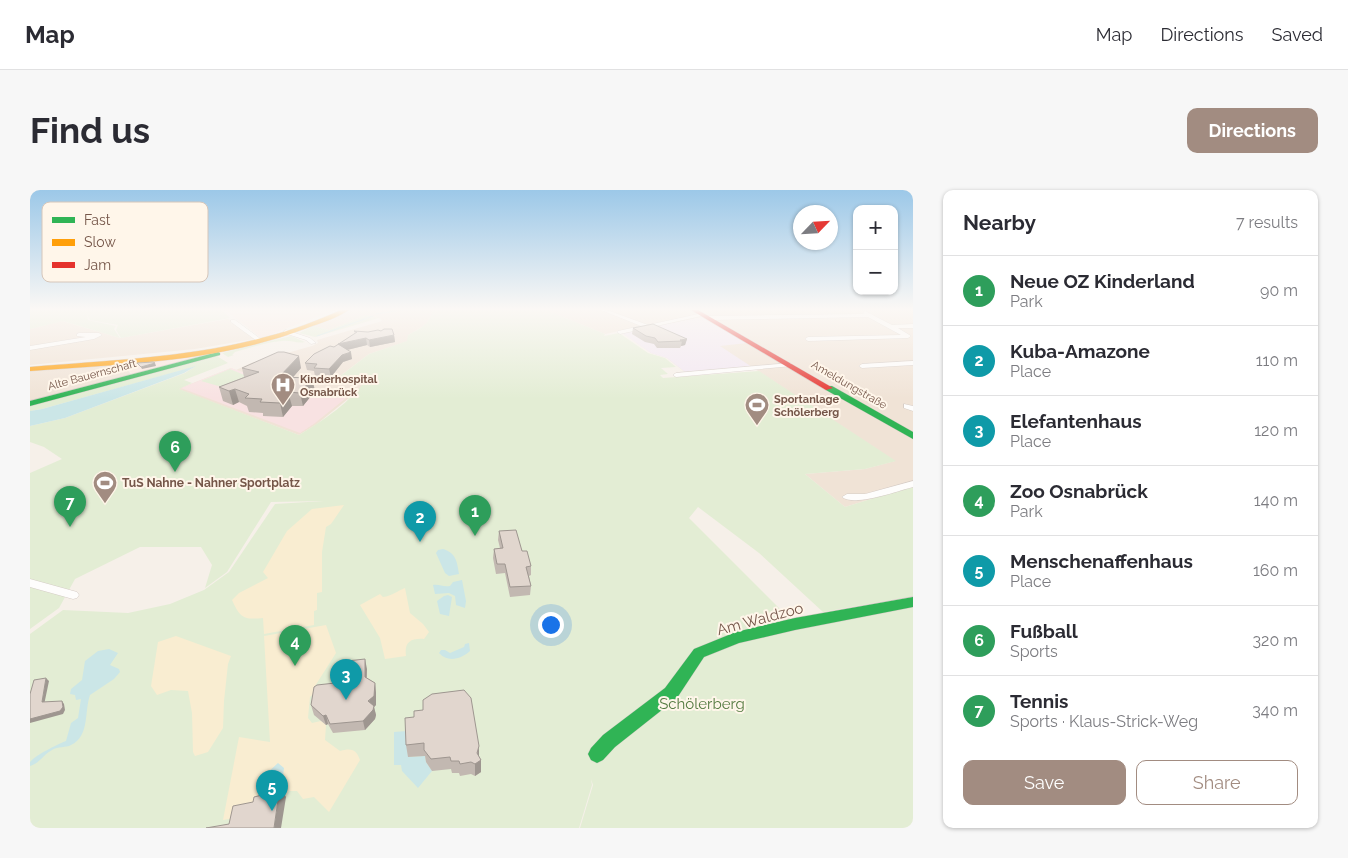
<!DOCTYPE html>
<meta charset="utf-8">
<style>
body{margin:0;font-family:Raleway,sans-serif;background:#f7f7f7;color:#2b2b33}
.controls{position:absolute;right:15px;top:15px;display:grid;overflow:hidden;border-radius:10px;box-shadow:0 1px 4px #0004}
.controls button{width:45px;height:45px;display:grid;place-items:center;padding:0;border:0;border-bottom:1px solid #e1e1e2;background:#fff;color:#2b2b33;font:25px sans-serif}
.compass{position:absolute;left:763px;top:15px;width:45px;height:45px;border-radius:50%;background:#fff;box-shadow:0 1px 4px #0004;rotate:65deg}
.you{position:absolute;left:520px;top:434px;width:18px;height:18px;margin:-12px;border:4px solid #fff;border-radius:50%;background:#1a73e8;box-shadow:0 0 0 8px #1a73e833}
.badge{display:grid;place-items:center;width:32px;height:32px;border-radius:50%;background:#a28c81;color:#fff;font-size:16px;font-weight:700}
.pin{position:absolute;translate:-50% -41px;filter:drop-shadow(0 1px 2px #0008)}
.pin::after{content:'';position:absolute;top:26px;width:18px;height:15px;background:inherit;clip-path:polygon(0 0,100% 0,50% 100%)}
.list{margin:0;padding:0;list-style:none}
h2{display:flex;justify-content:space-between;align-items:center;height:65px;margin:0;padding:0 20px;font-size:21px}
h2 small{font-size:16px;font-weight:400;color:#7c7c81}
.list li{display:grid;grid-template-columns:32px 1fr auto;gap:15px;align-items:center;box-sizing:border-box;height:70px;padding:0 20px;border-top:1px solid #e1e1e2}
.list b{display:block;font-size:19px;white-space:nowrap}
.list p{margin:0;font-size:16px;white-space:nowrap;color:#7c7c81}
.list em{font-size:16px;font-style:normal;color:#7c7c81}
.actions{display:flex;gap:10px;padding:15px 20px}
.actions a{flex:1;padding:11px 0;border:1px solid #a28c81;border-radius:10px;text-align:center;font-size:18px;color:#a28c81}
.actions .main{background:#a28c81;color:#fff}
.map{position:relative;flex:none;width:883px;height:638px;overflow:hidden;border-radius:10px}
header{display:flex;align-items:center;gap:30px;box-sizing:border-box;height:70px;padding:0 25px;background:#fff;border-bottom:1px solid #e1e1e2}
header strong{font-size:24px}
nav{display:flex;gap:28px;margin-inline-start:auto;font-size:18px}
.intro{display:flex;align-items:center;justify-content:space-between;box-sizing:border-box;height:120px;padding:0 30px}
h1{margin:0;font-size:35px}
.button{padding:12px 22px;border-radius:10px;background:#a28c81;color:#fff;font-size:18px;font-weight:700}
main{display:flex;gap:30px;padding:0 30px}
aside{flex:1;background:#fff;border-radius:10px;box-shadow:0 1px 4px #0004}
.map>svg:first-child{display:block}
.residential{fill:#f0e3d6}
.commercial{fill:#fae7df}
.education{fill:#f2e7f2}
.medical{fill:#f8e2e2}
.green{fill:#e3edd4}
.sand{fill:#f9edd1}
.water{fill:#cbe6e7}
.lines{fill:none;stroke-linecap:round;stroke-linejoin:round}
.stream{stroke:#cbe6e7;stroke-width:1}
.street-casing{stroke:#d5ccc6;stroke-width:1}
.fast-casing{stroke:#d6ccc6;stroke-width:1}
.slow-casing{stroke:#d6ccc6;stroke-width:1}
.jam-casing{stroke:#d6ccc6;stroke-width:1}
.street{fill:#fefdfc;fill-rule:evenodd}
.fast{fill:#30b455;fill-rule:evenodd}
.slow{fill:#ff9f0a;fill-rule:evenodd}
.jam{fill:#e5322d;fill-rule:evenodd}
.wall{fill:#c2b8b1}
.shaded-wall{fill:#9e9690}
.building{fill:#e1d6ce;stroke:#9e9690}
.labels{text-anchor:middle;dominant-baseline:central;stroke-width:4;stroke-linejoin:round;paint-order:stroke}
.far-street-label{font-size:11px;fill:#755649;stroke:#fff6ea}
.far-poi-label{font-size:11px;font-weight:bold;fill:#755649;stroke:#fff6ea;text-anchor:start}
.poi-label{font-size:12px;font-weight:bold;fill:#755649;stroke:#fff6ea;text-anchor:start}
.near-street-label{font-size:15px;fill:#755649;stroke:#fff6ea}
.near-park-label{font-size:15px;fill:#557b41;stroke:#fff6ea}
.key{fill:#fff6ea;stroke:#d6c6ba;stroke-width:1}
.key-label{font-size:14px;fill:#755649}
</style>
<header>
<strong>Map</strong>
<nav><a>Map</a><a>Directions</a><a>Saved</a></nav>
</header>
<div class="intro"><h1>Find us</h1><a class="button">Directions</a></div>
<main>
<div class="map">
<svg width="883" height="638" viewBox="0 0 883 638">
<rect width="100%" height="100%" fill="#f6f0e9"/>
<path class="residential" d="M323 120H406L403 121 401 129 392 137 378 145V151L339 164 310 186 337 188 329 200 287 234 269 245 148 199 201 178 206 180 221 173 282 156 288 153 287 150 352 131 349 128 336 125 299 140 283 136Z
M516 120H883V296L815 317 775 284 835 279 865 271 722 177 655 182 637 168 621 163 590 141 575 144Z
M198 129 224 149 165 159 0 175V139L32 131 90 148Z
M90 172 103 186 0 213V181Z"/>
<path class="commercial" d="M195 120H305L231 148Z
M193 161 104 186 91 172Z"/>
<path class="education" d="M672 127 717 153 690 156 722 177 655 182 637 168 621 163 592 143Z"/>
<path class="medical" d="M201 178 256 197 326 200 285 233 270 243 151 198Z"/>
<path class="green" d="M0 120H192L200 128 91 148 86 140 88 135 60 130 57 124 58 130 86 136 84 139 90 148 33 131 0 139Z
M406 120H516L575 144 574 146 589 143 618 163 635 168 646 177 631 178 638 184 630 185 633 188 729 181 866 271 835 279 775 284 815 317 883 296V406L793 422 729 363 668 317 659 328 765 434 883 412V638H550L563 595 561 589 562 595 549 638H0V444L33 420 98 423 140 414 174 400 199 382 245 314 294 311 241 312 197 382 175 398 182 375 171 357H110L45 389 29 418 0 439V283L32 269 14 257 0 252V236L35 228 155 183 164 177 12 219 0 221V216L187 166 198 173 154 190 162 193 149 199 269 245C294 230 321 212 337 188L309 187 339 164 377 151 378 145C389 139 399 135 403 121Z
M336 125 349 128 285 147 269 143 283 136 299 140Z
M261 146 275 152C267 154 261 150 252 151 236 152 220 158 205 162L202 165H204L198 167 192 163Z
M200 179 219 187 209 202 171 191Z"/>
<path class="sand" d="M314 315 301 334 296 337 292 362V402L287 403V420L284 421V435L234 444 233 428C214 430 210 428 202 410L209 403 238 388 233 382 257 341 282 319Z
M375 398 380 423 393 434 399 442 394 449C381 448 374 452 376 466L355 469 350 448 330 415 350 404 353 407C362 406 367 401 375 398Z
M296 435 306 463 285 496 286 501 280 507 278 528 282 533 291 531 296 535 295 550 310 561C321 558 326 559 330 570L299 622 284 607 273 609 267 601H259C246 624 216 626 193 630L209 547 240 552 234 446Z
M146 446 201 466 198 474 194 511 193 538 178 562 165 566 163 562 162 523 158 501 141 500 127 505 121 496 128 452Z"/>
<path class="water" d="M166 176 154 183 35 228 0 236V221L12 219Z
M413 359C426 363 427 371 429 384L419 386 415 383 406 363 408 360Z
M432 390 436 411 435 418 426 415 425 406 419 403 405 404 403 395C409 394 413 397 420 396L423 392Z
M418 405 422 407 419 426 410 424 407 411 414 406Z
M439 453 440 461C431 469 418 473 409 463L411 460H415L420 463 434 457 435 454Z
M79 459 88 463 80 475 89 479 90 482 84 489 60 505C54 522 60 546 41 555 36 558 28 556 22 560 14 564 10 573 0 576V572C6 565 26 555 36 551L41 533 48 528 51 509 46 510 45 505 40 504 41 499 52 490 55 471 68 461Z
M377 541 378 567 395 566 396 572 402 581 388 598 372 581 371 575H364V542Z
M248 573 254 578 250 608 232 612 233 594 239 591 236 584Z"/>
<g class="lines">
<path class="stream" d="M346 124 371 120
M287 146 343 126"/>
<defs>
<path id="street" d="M571 120H577L618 135 673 123 676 125 590 144 587 142 588 141 611 136Z
M835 121 862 135 883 134V138H868L881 146 878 148 778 151 775 149 778 147 871 145 838 127 679 130 676 128 679 126 833 124Z
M201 130H205L232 150 227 151 201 132Z
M256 140 280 148 286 153 281 154 276 150 254 143V141Z
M49 143H69L72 145 64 149 0 160V156L56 147 47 146V144Z
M883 171V175L832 178 829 176 832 174Z
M760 173 762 174V176L646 187 643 185 646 183Z
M874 214 883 216V221L874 218Z
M883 291V297C867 301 825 317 812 307L817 304H835Z
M0 389 47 402 49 405 47 408 43 409 0 397Z"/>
<path id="fast" d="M188 162 190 163V165L0 216V211Z
M796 196H802L883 242V249L796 200Z
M883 407V417L765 440 709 453 674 467 647 508 585 557 573 570 567 573 561 570 558 564 561 558 573 545 635 498 664 459 706 442 765 428Z"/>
<path id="slow" d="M311 120H319C307 128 291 133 277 138 189 172 93 174 0 181V177C80 170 161 168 239 146 264 140 288 130 311 120Z"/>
<path id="jam" d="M661 120H668L803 198 796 200Z"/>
</defs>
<use href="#street" class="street-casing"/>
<use href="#fast" class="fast-casing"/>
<use href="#slow" class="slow-casing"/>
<use href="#jam" class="jam-casing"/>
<use href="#street" class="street"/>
<use href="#fast" class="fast"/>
<use href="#slow" class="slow"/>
<use href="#jam" class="jam"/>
</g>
<path class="wall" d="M603 138 657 149 655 155 651 156 650 158H627L624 154 615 152 602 144Z
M324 141 364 145 365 152 340 157 337 155 317 160 322 169 313 172 301 187 285 186 284 181 277 180 275 173 304 157 325 144Z
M212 178H271L263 187 282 188 285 201 273 216H262L253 227 233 226V223L219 222 217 216 209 212 203 215 193 211 189 197 214 187Z
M390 319 392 335 381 336 380 320Z
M469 341 492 361 501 376V385L499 386 501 396 500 405 480 407 475 383 466 384 463 368 464 359 470 358 468 350Z
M337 479V488L345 493 346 503V515L344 517 346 525 345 529 335 540 303 543 298 534 296 535 284 525 281 515 305 493 314 488Z
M393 520 449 556V567L451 570V582L445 586 441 584 430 586 429 583H422L421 579 402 581 396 572 395 566 378 567 376 555 384 527Z"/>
<path class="shaded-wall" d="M364 145 365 152 340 157 339 150Z
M336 148 337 155 309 162 308 154Z
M657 149 655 155 651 156 652 151 650 150Z
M321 162 322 169 313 172 301 187 299 179 312 165Z
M269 166 271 178 252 200 249 187Z
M125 173 126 176 112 179 111 177Z
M282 188 285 201 273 216 270 203Z
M205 199 209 212 203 215 199 201Z
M258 202 262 216 253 227 250 213Z
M335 469 337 479 336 496 335 487Z
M16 488 19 491 14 515 12 512Z
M345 493 346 503V515L344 517 346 525 345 529 335 540 333 531Z
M32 511 34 514 35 520 33 524 0 533V529Z
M296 525 298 534 296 535 293 526Z
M449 556V568L451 570V582L445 586V574Z
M250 596 256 607 251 638H244Z"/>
<path class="building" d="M623 134 657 149 650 150 652 151 628 152 625 148 616 146 603 138Z
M354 139H362L364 145 339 150 336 148 308 154 321 162 312 165 299 179 284 178 287 174 275 173 284 164 300 156 304 157 327 142 324 141 338 142 348 140 351 141Z
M248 162H254L269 166 249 187 282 188 270 203 258 202 250 213 230 212 232 209 215 208 219 204 205 199 199 201 189 197 229 182 212 178Z
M123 172 125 173 111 177 107 173Z
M390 319 392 332 381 333 380 320Z
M486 340 492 361H497L501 376 496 377 501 396 480 397 475 374H467L464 359 473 358 469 341Z
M335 469V487L345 493 344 506 338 511 344 516 343 520 333 531 300 534 296 525 293 526 281 515 284 497 287 495 305 493V488H314L317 471Z
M16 488 12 512 32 511 33 517 30 521 0 529V504L4 490Z
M434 500 441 508 449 556 447 563 451 570 445 574 441 572 430 574 429 571H421L420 567 401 569 394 560V553L376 555 375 528 384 527V521L393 520V510L402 504Z
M250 596 244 638H176L199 634 203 616 223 612 224 607 232 605 233 598Z"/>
<linearGradient id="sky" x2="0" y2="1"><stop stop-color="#9cc8e8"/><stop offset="0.57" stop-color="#fbf8f5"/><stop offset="1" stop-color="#fbf8f5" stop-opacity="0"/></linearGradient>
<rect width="883" height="209" fill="url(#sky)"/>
<defs>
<symbol id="hospital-pin" viewBox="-11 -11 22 30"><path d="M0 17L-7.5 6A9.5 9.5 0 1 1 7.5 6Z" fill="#a28c81" stroke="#fff6ea"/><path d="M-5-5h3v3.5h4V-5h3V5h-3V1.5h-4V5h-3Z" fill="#fff"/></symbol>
<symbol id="stadium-pin" viewBox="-11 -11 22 30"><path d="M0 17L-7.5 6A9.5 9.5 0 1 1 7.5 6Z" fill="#a28c81" stroke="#fff6ea"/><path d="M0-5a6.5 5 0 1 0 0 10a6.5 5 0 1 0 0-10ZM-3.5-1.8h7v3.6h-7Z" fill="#fff"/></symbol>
</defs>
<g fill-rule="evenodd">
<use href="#hospital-pin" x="239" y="181" width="28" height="38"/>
<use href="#stadium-pin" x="713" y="201" width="28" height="38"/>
<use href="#stadium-pin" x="61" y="279" width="28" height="38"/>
</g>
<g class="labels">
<g class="far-street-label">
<text transform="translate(62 185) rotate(-15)">Alte Bauernschaft</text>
<text transform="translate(819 195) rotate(30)">Ameldungstraße</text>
</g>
<g class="far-poi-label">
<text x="270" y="189">Kinderhospital<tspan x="270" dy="13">Osnabrück</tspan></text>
<text x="744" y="209">Sportanlage<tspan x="744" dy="13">Schölerberg</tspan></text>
</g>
<g class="poi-label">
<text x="92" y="293">TuS Nahne - Nahner Sportplatz</text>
</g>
<g class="near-street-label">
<text transform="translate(730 429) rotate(-15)">Am Waldzoo</text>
</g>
<g class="near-park-label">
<text x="672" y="514">Schölerberg</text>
</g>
</g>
<rect x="12" y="12" width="166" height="80" rx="8" class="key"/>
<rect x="22" y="27" width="23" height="6" fill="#30b455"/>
<rect x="22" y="49" width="23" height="7" fill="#ff9f0a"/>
<rect x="22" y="72" width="23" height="6" fill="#e5322d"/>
<g class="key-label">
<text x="54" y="35">Fast</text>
<text x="54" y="57">Slow</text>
<text x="54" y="80">Jam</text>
</g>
</svg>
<div class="controls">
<button>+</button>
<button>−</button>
</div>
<svg class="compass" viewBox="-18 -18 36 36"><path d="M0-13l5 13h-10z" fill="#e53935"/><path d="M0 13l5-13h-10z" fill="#7c7c81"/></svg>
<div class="you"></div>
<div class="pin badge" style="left:445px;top:346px;background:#2e9e5b">1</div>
<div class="pin badge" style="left:390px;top:352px;background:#0f9aa8">2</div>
<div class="pin badge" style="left:316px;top:510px;background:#0f9aa8">3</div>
<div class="pin badge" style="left:265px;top:476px;background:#2e9e5b">4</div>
<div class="pin badge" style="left:242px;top:621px;background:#0f9aa8">5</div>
<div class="pin badge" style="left:145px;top:282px;background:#2e9e5b">6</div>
<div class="pin badge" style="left:40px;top:337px;background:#2e9e5b">7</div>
</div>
<aside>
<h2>Nearby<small>7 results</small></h2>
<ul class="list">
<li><span class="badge" style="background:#2e9e5b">1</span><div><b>Neue OZ Kinderland</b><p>Park</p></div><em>90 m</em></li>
<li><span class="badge" style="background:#0f9aa8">2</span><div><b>Kuba-Amazone</b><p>Place</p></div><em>110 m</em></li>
<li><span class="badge" style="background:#0f9aa8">3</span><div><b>Elefantenhaus</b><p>Place</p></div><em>120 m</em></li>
<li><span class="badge" style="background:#2e9e5b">4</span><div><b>Zoo Osnabrück</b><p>Park</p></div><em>140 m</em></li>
<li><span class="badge" style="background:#0f9aa8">5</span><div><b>Menschenaffenhaus</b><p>Place</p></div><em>160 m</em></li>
<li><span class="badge" style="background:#2e9e5b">6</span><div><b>Fußball</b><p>Sports</p></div><em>320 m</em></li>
<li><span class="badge" style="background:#2e9e5b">7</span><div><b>Tennis</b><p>Sports · Klaus-Strick-Weg</p></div><em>340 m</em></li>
</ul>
<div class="actions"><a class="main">Save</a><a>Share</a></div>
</aside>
</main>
